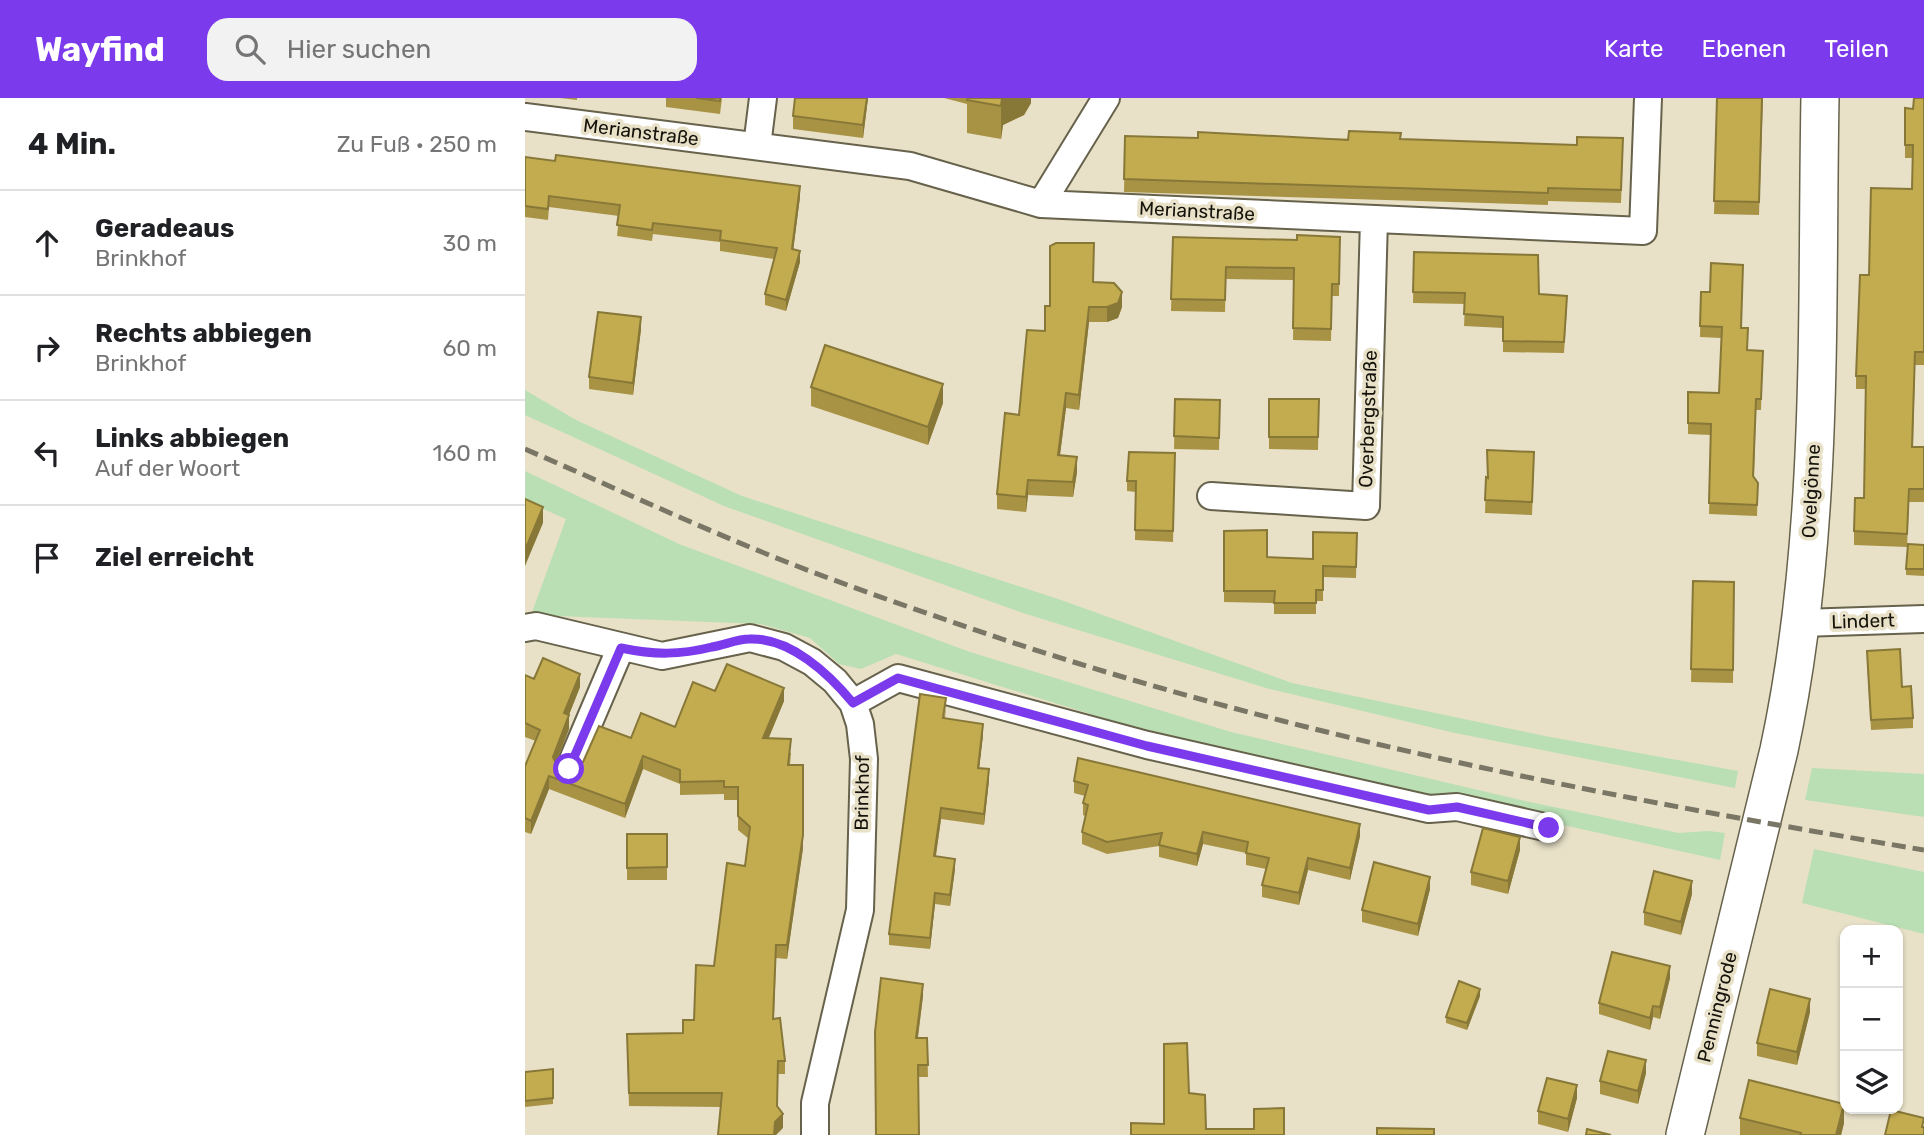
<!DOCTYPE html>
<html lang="de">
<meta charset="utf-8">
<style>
body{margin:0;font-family:Rubik,sans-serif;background:#f2f2f2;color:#202124}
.controls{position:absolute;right:21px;bottom:21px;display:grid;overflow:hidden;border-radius:14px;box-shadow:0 2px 5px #0004}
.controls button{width:63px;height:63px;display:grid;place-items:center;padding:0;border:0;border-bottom:2px solid #e0e0e0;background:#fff;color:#202124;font:35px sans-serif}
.stop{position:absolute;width:21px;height:21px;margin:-16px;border:5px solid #7c3aed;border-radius:50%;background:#fff}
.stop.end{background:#7c3aed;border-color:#fff;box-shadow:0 2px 7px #0008}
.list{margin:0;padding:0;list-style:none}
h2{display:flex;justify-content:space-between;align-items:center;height:91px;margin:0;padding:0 28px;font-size:30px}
h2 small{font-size:23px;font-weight:400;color:#757577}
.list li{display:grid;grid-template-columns:46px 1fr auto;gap:21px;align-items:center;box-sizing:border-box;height:105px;padding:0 28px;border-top:2px solid #e0e0e0}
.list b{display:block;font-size:26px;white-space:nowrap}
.list p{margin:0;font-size:23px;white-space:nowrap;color:#757577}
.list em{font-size:23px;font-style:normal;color:#757577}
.icon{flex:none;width:38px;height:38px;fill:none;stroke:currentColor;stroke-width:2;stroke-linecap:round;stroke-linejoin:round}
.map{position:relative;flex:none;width:1399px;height:1037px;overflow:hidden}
header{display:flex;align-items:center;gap:42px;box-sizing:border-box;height:98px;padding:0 35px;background:#7c3aed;color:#fff}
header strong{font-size:33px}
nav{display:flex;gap:38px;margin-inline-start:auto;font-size:24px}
.search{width:490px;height:63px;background:#f2f2f2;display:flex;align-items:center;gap:18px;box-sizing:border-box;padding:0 24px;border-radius:21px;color:#757577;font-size:26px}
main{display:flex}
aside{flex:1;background:#fff}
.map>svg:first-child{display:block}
.green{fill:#badfb4}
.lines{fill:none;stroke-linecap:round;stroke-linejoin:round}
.minor-casing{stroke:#67624c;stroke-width:30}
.secondary-casing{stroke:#67624c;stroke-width:40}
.minor{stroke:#fff;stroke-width:26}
.secondary{stroke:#fff;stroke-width:37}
.rail{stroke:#7a7665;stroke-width:5;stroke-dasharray:14 7;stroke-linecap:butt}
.wall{fill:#a89345}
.shaded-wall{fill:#887838}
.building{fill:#c3ab50;stroke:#887838;stroke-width:2}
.route{stroke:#7c3aed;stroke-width:9}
.labels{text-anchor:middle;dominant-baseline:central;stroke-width:7;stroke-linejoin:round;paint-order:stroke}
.street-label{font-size:19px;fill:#15130b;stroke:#e8e1c8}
</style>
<header>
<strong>Wayfind</strong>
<div class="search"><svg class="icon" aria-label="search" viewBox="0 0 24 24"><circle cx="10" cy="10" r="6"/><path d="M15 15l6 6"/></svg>Hier suchen</div>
<nav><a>Karte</a><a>Ebenen</a><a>Teilen</a></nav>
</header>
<main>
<aside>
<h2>4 Min.<small>Zu Fuß · 250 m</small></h2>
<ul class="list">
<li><svg class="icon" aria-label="ahead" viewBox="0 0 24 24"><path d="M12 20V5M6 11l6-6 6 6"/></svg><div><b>Geradeaus</b><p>Brinkhof</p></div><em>30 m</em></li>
<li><svg class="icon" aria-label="right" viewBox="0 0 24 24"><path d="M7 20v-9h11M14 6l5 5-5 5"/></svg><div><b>Rechts abbiegen</b><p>Brinkhof</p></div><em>60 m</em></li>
<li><svg class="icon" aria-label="left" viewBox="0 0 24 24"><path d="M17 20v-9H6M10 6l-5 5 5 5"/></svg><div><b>Links abbiegen</b><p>Auf der Woort</p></div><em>160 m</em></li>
<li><svg class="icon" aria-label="arrive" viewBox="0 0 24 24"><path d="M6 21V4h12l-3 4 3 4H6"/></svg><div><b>Ziel erreicht</b></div></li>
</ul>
</aside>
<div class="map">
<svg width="1399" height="1037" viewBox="0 0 1399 1037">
<rect width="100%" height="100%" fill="#e8e1c8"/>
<path class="green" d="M0 292 51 322 217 398 536 502 767 585 1020 638 1213 673 1210 690 930 635 741 590 498 515 199 408 0 317Z
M0 373 154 446 445 554 706 634 1000 703 1154 735 1183 733 1200 735 1195 762 692 650 585 622 371 556 336 571 314 566 285 540 236 526 6 517 41 421 0 403Z
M1287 670 1399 676V719L1280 702Z
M1289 751 1399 774V836L1277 805Z"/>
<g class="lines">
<defs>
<path id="minor" d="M0 19 385 68 516 106 1118 133 1123 0
M232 48 238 0
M516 106 581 0
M686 398 841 408 849 121
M1276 525 1399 521
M0 530 11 528 137 558 225 540 259 549 287 564 310 583 328 605 335 626 339 661 335 812 290 1005V1037
M328 605 373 580 622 647 904 711 932 709 1024 730
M44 671 96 549"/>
<path id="secondary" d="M1160 1037 1254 652C1300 438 1291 217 1295 0"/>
</defs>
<use href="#minor" class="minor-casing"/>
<use href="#secondary" class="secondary-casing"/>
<use href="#minor" class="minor"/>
<use href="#secondary" class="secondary"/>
<path class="rail" d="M0 351C83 387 165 425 249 459 324 489 401 515 477 541 777 641 1087 700 1399 752"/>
</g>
<path class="wall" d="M35 0H52V2Z
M141 0H197L195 16 141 9Z
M270 0H343L338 40 268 31V18Z
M419 0H506V5L499 17 478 27 476 41 442 35V6Z
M1192 0H1238L1234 117 1189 116Z
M1399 0V267H1390L1388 349H1399V404H1384L1382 449 1329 447V433L1339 400 1341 291H1331V278L1344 177 1387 91V60H1380V10L1388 11Z
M600 38 673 40 876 41 1098 53 1096 105 1023 103V107L599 94Z
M0 59 275 99 268 151 275 164 261 213 240 207V196L249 161 195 153V144L128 136 127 143 92 138 94 118 24 109 23 122 0 119Z
M648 139 772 142 815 139 814 198H807L806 243 768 242 769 182 701 181 700 214 646 213Z
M889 154 1014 196 1042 209 1039 255 978 254V230L939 228 940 206 888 205Z
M568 184 597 209 593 220 582 224H564L554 312 541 310 535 357 552 374 548 399 503 397 501 414 472 411V396L494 317 520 233Z
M1176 194 1216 230 1223 252 1238 253 1236 312H1231L1229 379 1233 385 1232 418 1184 416 1186 337 1163 336V294L1194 295 1196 240 1175 239Z
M116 231 108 297 64 291V279Z
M286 289 418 305 403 347 286 308Z
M650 301 695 302 694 352 649 351Z
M744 301H794L793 352 744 351Z
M962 352 1009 366 1007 417 960 415 961 379 963 380Z
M650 355 648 444 610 442 611 394 602 393V383Z
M699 433 742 459 788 461 832 435 831 480 798 479V503H791V516H749V505L699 504Z
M1399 447V478L1381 477V471Z
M1168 483 1209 484 1208 585 1166 584Z
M1342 564 1377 589 1388 620V630L1346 632Z
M0 577 9 581 55 589 44 617V631L31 665 32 668 45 673 106 640 150 629 190 593 259 603 243 640 266 655 265 667H278V750L262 861 251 860 249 921 260 963V976H253V1008L258 1030 196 1009 104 1008 102 950 158 935 169 922 189 868 220 768 224 741 213 732V702H199V696L155 697V686L118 671 100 720 24 691 6 736 0 734V668L11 643 0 639Z
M421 610 420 620 458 637 454 670 464 682 459 727 416 721 411 758 430 771 425 808 410 806 405 851 364 847V836Z
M549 683 835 738 825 782 783 772 774 807 737 799V787L741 771 721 767V755L678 746 672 768 634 759V748L582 756 557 746V734L560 718 558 717V705L560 698 549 695Z
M102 736H142V782H102Z
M995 752 983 796 946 787V774Z
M905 791 893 838 837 824V812Z
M1167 796 1156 837 1119 827V814Z
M1145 880 1135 921 1128 919 1125 932 1074 916V905Z
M398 898 393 940H402L403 979H393L350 1037Z
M955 898 942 932 921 925V919Z
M1285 914 1272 967 1232 958V945Z
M28 971V1006L0 1009V974Z
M1121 975 1113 1006 1075 996V983Z
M1052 1000 1043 1034 1013 1026V1013Z
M1215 1020 1319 1025 1316 1037H1215Z"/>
<path class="shaded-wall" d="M342 0H343L338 40V27Z
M477 0H506V5L499 17 478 27 476 41V8Z
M275 88V99L267 162V151Z
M275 153V164L261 213V202Z
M597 194V209L593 220 582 224V209Z
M564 209V224L554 312V297Z
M116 219V231L108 297V285Z
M418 286V305L403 347V329Z
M541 295V310L533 372V357Z
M552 359V374L548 399V384Z
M503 382V397L501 414V399Z
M18 409V425L0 468V452Z
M55 576V589L39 629V615Z
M259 590V603L238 654V640Z
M44 617V631L28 672V659Z
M458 626V637L453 681V670Z
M118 658V671L100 720V706Z
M464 671V682L459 727V716Z
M24 678V691L6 736V723Z
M416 710V721L409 769V758Z
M835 726V738L825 782V770Z
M678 734V746L672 768V756Z
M278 737V750L262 861V847Z
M995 739V752L983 796V783Z
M783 760V772L774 807V795Z
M430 761V771L425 808V797Z
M905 779V791L893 838V826Z
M1167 783V796L1156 837V824Z
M410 795V806L405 851V840Z
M1145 868V880L1135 921V909Z
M398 886V898L391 952V940Z
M955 891V898L942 932V925Z
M1285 901V914L1272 967V954Z
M1128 908V919L1125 932V920Z
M1121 962V975L1113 1006V993Z
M1052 987V1000L1043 1034V1021Z
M1319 1006V1025L1316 1037H1311Z
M258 1016V1030L251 1037H249L250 1024Z"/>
<path class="building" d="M171 0H195V3Z
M270 0H342L338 27 268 18Z
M443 0H477L476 8 442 2Z
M1192 0H1237L1234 104 1189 103Z
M1389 0H1399V254H1390L1387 349H1399V391H1384L1382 436 1329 433 1330 400H1339L1341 278H1331L1335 177H1344L1346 90 1387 91 1388 47H1380V10L1388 11Z
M824 33 876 35 875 41 1052 47V39L1098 40 1096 92 1023 90V95L599 81 600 38 673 40V34L823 42Z
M31 57 275 88 267 151 275 153 261 202 240 196 252 150 195 142 196 133 128 125 127 132 92 127 95 107 24 98 23 111 0 108V59L30 63Z
M772 137 815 139 814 186H807L806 231 768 230 769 170 701 169 700 202 646 201 648 139 772 142Z
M531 145H569L568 184 589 185 597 194 593 205 582 209H564L554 297 541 295 533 357 552 359 548 384 503 382 501 399 472 396 480 315 494 317 502 232 520 233V208H525V148Z
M889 154 1013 157 1014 196 1042 198 1039 244 978 243V219L939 216 940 195 888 194Z
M1186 165 1218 167 1216 230H1223L1222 252 1238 253 1236 301H1231L1228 378 1233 385 1232 407 1184 405 1186 326 1163 325V294L1194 295 1197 229 1175 228 1176 194H1185Z
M73 214 116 219 108 285 64 279Z
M300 247 418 286 403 329 286 289Z
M650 301 695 302 694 340 649 338Z
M744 301H794L793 339H744Z
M962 352 1009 354 1007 404 960 402 961 379 963 380Z
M604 354 650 355 648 433 610 432 611 383H602Z
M0 401 18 409 0 452Z
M742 432V459L788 461V434L832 435 831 469 798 468V492H791V505H749L750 493H699V433Z
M1383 446 1399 447V471H1381Z
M1168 483 1209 484 1208 572 1166 571Z
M1375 551 1377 589 1386 588 1388 620 1346 622 1342 553Z
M18 560 55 576 39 615 44 617 28 659 32 668 45 673 58 664 74 628 106 640 116 615 150 629 168 584 190 593 202 566 259 590 238 640 266 641 263 667H278V737L262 847H251L248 921 255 920 260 963H253L252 1008 258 1016 250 1024 249 1037H193L197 995H104L102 936 158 935V922H169L171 867 189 868 202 765 220 768 225 729 213 718V689H199V683L155 684V672L118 658 100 706 24 678 6 723 0 720V668L15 632 0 625V577L9 581Z
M395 596 421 600 418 620 458 626 453 670 464 671 459 716 416 710 409 758 430 761 425 797 410 795 405 840 364 836Z
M553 660 835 726 825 770 783 760 774 795 737 787 744 760 721 755 723 744 678 734 672 756 634 747 637 735 582 744 557 734 563 707 558 705 563 687 549 683Z
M958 730 995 739 983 783 946 774Z
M102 736H142V769L102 770Z
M849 764 905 779 893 826 837 812Z
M1129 773 1167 783 1156 824 1119 814Z
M1087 854 1145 868 1135 909 1128 908 1125 920 1074 905Z
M356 880 398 886 391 940H402L403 967H393L394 1037H351L350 934Z
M934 883 955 891 942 925 921 919Z
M1245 891 1285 901 1272 954 1232 945Z
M662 945 664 995 680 997 681 1031H729V1011L759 1010V1037H606V1025L639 1026V946Z
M1083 953 1121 962 1113 993 1075 983Z
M28 971V1000L0 1003V974Z
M1022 980 1052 987 1043 1021 1013 1013Z
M1224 982 1319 1006 1311 1037H1275L1276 1035 1215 1020Z
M1366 1012 1399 1020 1397 1029H1399V1037H1360Z
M852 1030 909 1031V1037H852Z
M1062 1031 1086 1037H1061Z"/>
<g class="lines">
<path class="route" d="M44 671 96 550C129 557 155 557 187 549 199 547 213 541 224 541 265 539 304 576 328 605L373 580 622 648 904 712 932 709 1024 730"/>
</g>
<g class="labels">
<g class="street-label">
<text transform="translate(116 34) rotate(7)">Merianstraße</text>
<text transform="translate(672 113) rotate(3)">Merianstraße</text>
<text transform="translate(843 321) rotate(-88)">Overbergstraße</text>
<text transform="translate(1286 393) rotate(-87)">Ovelgönne</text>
<text transform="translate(1338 523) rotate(-2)">Lindert</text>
<text transform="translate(337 695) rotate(-89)">Brinkhof</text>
<text transform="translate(1192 909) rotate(-76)">Penningrode</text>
</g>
</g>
</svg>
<div class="controls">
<button>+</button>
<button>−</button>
<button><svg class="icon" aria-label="layers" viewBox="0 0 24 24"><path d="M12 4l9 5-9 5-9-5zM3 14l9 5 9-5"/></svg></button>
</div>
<div class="stop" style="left:44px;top:671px"></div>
<div class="stop end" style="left:1024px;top:730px"></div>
</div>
</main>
